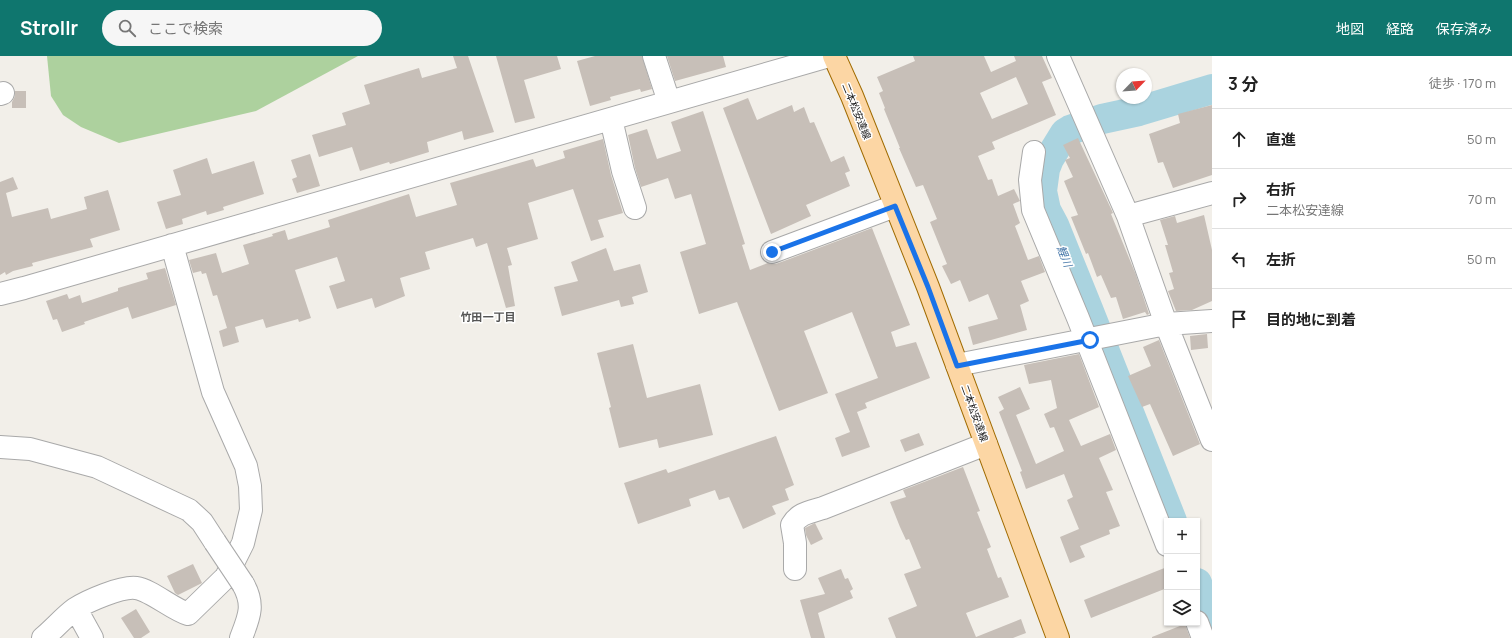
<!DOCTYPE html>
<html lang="ja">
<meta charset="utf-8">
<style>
body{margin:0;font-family:Manrope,"Noto Sans JP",sans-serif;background:#f6f6f6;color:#222}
.controls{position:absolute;right:12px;bottom:12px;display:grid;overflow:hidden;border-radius:0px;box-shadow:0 1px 3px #0004}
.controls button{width:36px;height:36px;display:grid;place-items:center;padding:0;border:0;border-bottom:1px solid #e0e0e0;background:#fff;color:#222;font:20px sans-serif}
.compass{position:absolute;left:1116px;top:12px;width:36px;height:36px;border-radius:50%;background:#fff;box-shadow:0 1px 3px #0004;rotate:65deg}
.stop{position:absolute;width:12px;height:12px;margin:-9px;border:3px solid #1a73e8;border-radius:50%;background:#fff}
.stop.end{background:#1a73e8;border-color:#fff;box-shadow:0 1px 4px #0008}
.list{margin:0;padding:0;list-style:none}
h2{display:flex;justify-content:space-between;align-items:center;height:52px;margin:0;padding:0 16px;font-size:17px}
h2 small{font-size:13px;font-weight:400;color:#767676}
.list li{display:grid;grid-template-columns:26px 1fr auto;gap:12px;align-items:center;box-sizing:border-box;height:60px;padding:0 16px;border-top:1px solid #e0e0e0}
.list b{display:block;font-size:15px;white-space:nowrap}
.list p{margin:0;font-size:13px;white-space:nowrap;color:#767676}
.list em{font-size:13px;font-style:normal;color:#767676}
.icon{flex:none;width:22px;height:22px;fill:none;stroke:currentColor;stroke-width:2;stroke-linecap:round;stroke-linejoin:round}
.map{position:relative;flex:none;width:1212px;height:582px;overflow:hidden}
header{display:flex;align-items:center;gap:24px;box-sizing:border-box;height:56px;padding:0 20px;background:#0f766e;color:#fff}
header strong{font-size:19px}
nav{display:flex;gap:22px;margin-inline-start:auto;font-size:14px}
.search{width:280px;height:36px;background:#f6f6f6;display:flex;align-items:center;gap:10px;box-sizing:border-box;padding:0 14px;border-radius:22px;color:#767676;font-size:15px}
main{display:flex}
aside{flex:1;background:#fff}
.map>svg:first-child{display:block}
.forest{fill:#add19e}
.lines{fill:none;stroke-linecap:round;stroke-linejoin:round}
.river{stroke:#aad3df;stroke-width:30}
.building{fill:#c7bfb8;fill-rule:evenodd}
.minor-casing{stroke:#a9a9a9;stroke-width:24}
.major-casing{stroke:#a06b00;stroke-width:24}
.minor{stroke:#fff;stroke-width:22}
.major{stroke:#fcd6a4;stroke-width:22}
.minor-bridge-casing{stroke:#a9a9a9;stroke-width:24;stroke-linecap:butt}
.minor-bridge{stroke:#fff;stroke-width:22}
.route{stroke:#1a73e8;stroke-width:5}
.labels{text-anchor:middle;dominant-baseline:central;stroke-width:3;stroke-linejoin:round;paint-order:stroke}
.street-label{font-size:10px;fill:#222;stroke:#fff}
.water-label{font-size:11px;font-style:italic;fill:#4a7aab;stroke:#fff}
.neighbourhood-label{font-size:11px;font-weight:bold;fill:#555;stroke:#fff}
</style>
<header>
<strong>Strollr</strong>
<div class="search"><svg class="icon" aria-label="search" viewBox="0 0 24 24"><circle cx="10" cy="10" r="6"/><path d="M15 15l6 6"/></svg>ここで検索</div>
<nav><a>地図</a><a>経路</a><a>保存済み</a></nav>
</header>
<main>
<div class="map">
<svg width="1212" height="582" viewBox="0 0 1212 582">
<rect width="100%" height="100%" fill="#f2efe9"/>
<path class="forest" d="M47 0H358L256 55 119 87 81 71 63 59 51 40Z"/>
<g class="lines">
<path class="river" d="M1172 465 1088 253 1054 169 1046 154 1042 135 1045 113 1049 103 1065 77 1070 74 1102 63 1139 55 1212 33
M1197 527 1212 565"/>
</g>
<path class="building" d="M453 0H468L494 76 464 84 462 75 427 86 429 96 390 108 389 106 360 115 352 91 319 101 312 79 346 69 342 57 370 48 364 29 419 12 422 22 457 12Z
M496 0H557L561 13 524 24 535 62 515 67Z
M595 0H642L652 33 641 36 640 33 610 41 611 44 590 50 577 5Z
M667 0H723L726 11 675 25Z
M913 0H984L991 16 1016 5 1014 0H1042L1052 22 1042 26 1056 59 992 86 995 93 978 100 988 124 992 123 998 140 1014 133 1020 145 1013 148 1020 167 1015 170 1028 204 1039 200 1045 216 1021 225 1029 245 1020 249 1027 274 973 289 968 271 998 263 988 238 969 246 960 224 951 228 942 210 947 208 930 166 937 163 923 129 916 131 899 92H900L884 53 885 52 879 37 883 35 877 21 915 5ZM1016 21 1028 48 992 63 980 37Z
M15 35H26V52H12V46L15 40Z
M748 42 757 64 792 49 794 56 804 51 810 67 814 66 831 106 844 100 850 115 845 117 850 130 806 149 811 160 771 178 723 52Z
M1212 49V119L1173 132 1163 106 1158 107 1149 78 1180 67 1178 58Z
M703 55 745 188 742 189 750 214 768 207 776 208 872 172 910 269 891 276 896 291 916 286 930 322 865 347 867 352 857 356 870 391 842 401 835 382 850 376 835 338 878 322 852 256 804 275 828 337 779 355 737 246 699 258 680 196 706 188 691 138 675 143 668 122 641 131 635 112 628 79 647 73 657 103 681 95 671 66Z
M1078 82 1113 157 1111 158 1136 219 1149 258 1147 259 1145 256 1123 263 1116 241 1111 242 1101 219 1097 221 1088 197 1086 198 1071 161 1078 159 1064 125 1073 121 1065 104 1070 102 1063 89Z
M603 83 611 119 623 157 598 164 604 181 591 185 573 133 528 147 538 183 507 192 512 209 508 210 515 250 506 252 487 187 476 191 473 182 425 196 430 213 400 222 405 240 375 252 372 242 337 253 329 230 345 225 337 201 295 214 311 262 299 266 298 263 266 272 263 263 235 271 239 286 223 291 219 275 227 272 217 239 213 240 206 217 202 218 201 215 193 217 189 204 216 197 222 217 249 208 243 189 273 180 272 178 285 174 288 184 330 171 328 164 409 138 416 161 457 149 450 127 533 103 536 111 565 102 563 95Z
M310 98 320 130 297 137 292 123 297 121 291 104Z
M207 102 212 118 254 105 264 138 223 151 224 154 207 159 206 155 182 163 183 168 166 173 157 146 181 139 173 114Z
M13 121 18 133 6 137 12 161 48 152 51 163 87 153 84 141 108 134 120 174 90 183 93 191 32 207 33 210 13 215 6 219 5 216 0 219V126Z
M1204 159 1212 194V245L1192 254 1176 255 1168 235 1174 233 1169 217 1173 216 1165 189H1168L1160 164 1175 160 1177 167Z
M606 192 614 215 640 208 648 236 632 241 634 248 621 251 619 244 562 260 554 231 578 225 571 206Z
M165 212 176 249 132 263 128 251 84 266 85 268 62 276 57 263 53 264 46 245 67 238 69 243 80 239 82 247 118 235V232L148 223 146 217Z
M1207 278 1208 292 1191 294 1190 280Z
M1159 284 1200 388 1173 400 1150 348 1142 351 1128 320 1151 310 1143 291Z
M633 288 647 342 700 328 713 379 659 392 657 383 619 392 609 352 611 351 597 297Z
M1079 298 1099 351 1069 364 1081 390 1110 378 1116 394 1099 402 1113 434 1106 436 1120 470 1109 474 1110 478 1080 490 1085 501 1070 507 1060 481 1079 473 1067 444 1073 441 1064 418 1026 433 1020 416 1022 415 999 356 1004 353 998 341 1020 331 1030 353 1016 359 1036 408 1064 395 1054 371 1050 372 1044 358 1057 352 1051 324 1029 328 1024 309Z
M919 377 924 389 905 396 900 384Z
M776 380 794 429 785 433 789 444 772 450 776 458 743 473 729 441 719 444 715 434 689 443 691 450 638 468 624 427 666 413 668 417Z
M963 411 980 455 977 456 991 491 987 493 998 522 1001 521 1009 541 966 557 976 581 1021 563 1026 577 1013 582H896L888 562 917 550 904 518 921 512 909 483 906 484 900 471 890 446 906 441 903 434Z
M815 467 823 483 811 489 806 479 805 472Z
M193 508 202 527 178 539 175 537 167 520Z
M1167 511V532L1091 562 1084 544Z
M841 513 845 523 848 522 853 533 850 535 853 542 818 557 825 582H811L800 544 825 538 818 522Z
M136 553 150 576 141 582H134L121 562Z
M1185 568 1190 582H1152V581Z"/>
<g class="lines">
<defs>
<path id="minor" d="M654 0 669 46
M1058 0 1128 160 1166 268 1212 384
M0 38 3 37
M611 63 623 115 635 152
M1034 96 1030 124 1033 154 1078 262 1167 489
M1128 160 1212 137
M772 196 895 150
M0 238 24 232 829 0
M957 309 1166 268 1212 265
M0 391 30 393 97 411 189 454 202 466 215 486
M795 513V487L792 469C799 457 810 456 823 452L986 388
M76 553 92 582
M1197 566 1203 582
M43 582C54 573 64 561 75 553 87 545 122 530 136 532 151 534 172 553 188 558L226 521 243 487 251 454 250 430 246 410 213 336 172 189
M241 582C249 561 255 549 243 528"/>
<path id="major" d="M834 0 852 40 928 231 1058 582"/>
</defs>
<use href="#minor" class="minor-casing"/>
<use href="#major" class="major-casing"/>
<use href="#minor" class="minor"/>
<use href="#major" class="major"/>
<defs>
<path id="minor-bridge" d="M215 486 243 528"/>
</defs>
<use href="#minor-bridge" class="minor-bridge-casing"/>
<use href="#minor-bridge" class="minor-bridge"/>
</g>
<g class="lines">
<path class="route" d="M772 196 895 150 928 231 957 310 1090 284"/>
</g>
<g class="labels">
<g class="street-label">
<text transform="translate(857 55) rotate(68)">二本松安達線</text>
<text transform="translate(975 357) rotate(70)">二本松安達線</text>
</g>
<g class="water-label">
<text transform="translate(1065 200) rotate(68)">鯉川</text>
</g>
<g class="neighbourhood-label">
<text x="488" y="260">竹田一丁目</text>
</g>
</g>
</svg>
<div class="controls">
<button>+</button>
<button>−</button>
<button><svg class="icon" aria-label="layers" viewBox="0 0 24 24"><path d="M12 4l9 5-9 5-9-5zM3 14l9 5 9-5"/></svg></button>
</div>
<svg class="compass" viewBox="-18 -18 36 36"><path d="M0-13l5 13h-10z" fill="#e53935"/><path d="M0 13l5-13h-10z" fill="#767676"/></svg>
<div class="stop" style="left:1090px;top:284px"></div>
<div class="stop end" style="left:772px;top:196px"></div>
</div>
<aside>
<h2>3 分<small>徒歩 · 170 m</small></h2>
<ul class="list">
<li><svg class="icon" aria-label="ahead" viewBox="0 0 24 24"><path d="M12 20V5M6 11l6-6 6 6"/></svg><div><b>直進</b></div><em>50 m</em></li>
<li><svg class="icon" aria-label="right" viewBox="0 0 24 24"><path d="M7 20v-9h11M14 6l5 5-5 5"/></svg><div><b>右折</b><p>二本松安達線</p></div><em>70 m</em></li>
<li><svg class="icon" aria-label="left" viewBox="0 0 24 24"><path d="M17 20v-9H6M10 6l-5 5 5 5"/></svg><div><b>左折</b></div><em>50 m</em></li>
<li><svg class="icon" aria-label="arrive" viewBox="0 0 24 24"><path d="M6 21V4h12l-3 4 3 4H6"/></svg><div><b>目的地に到着</b></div></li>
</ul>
</aside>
</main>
